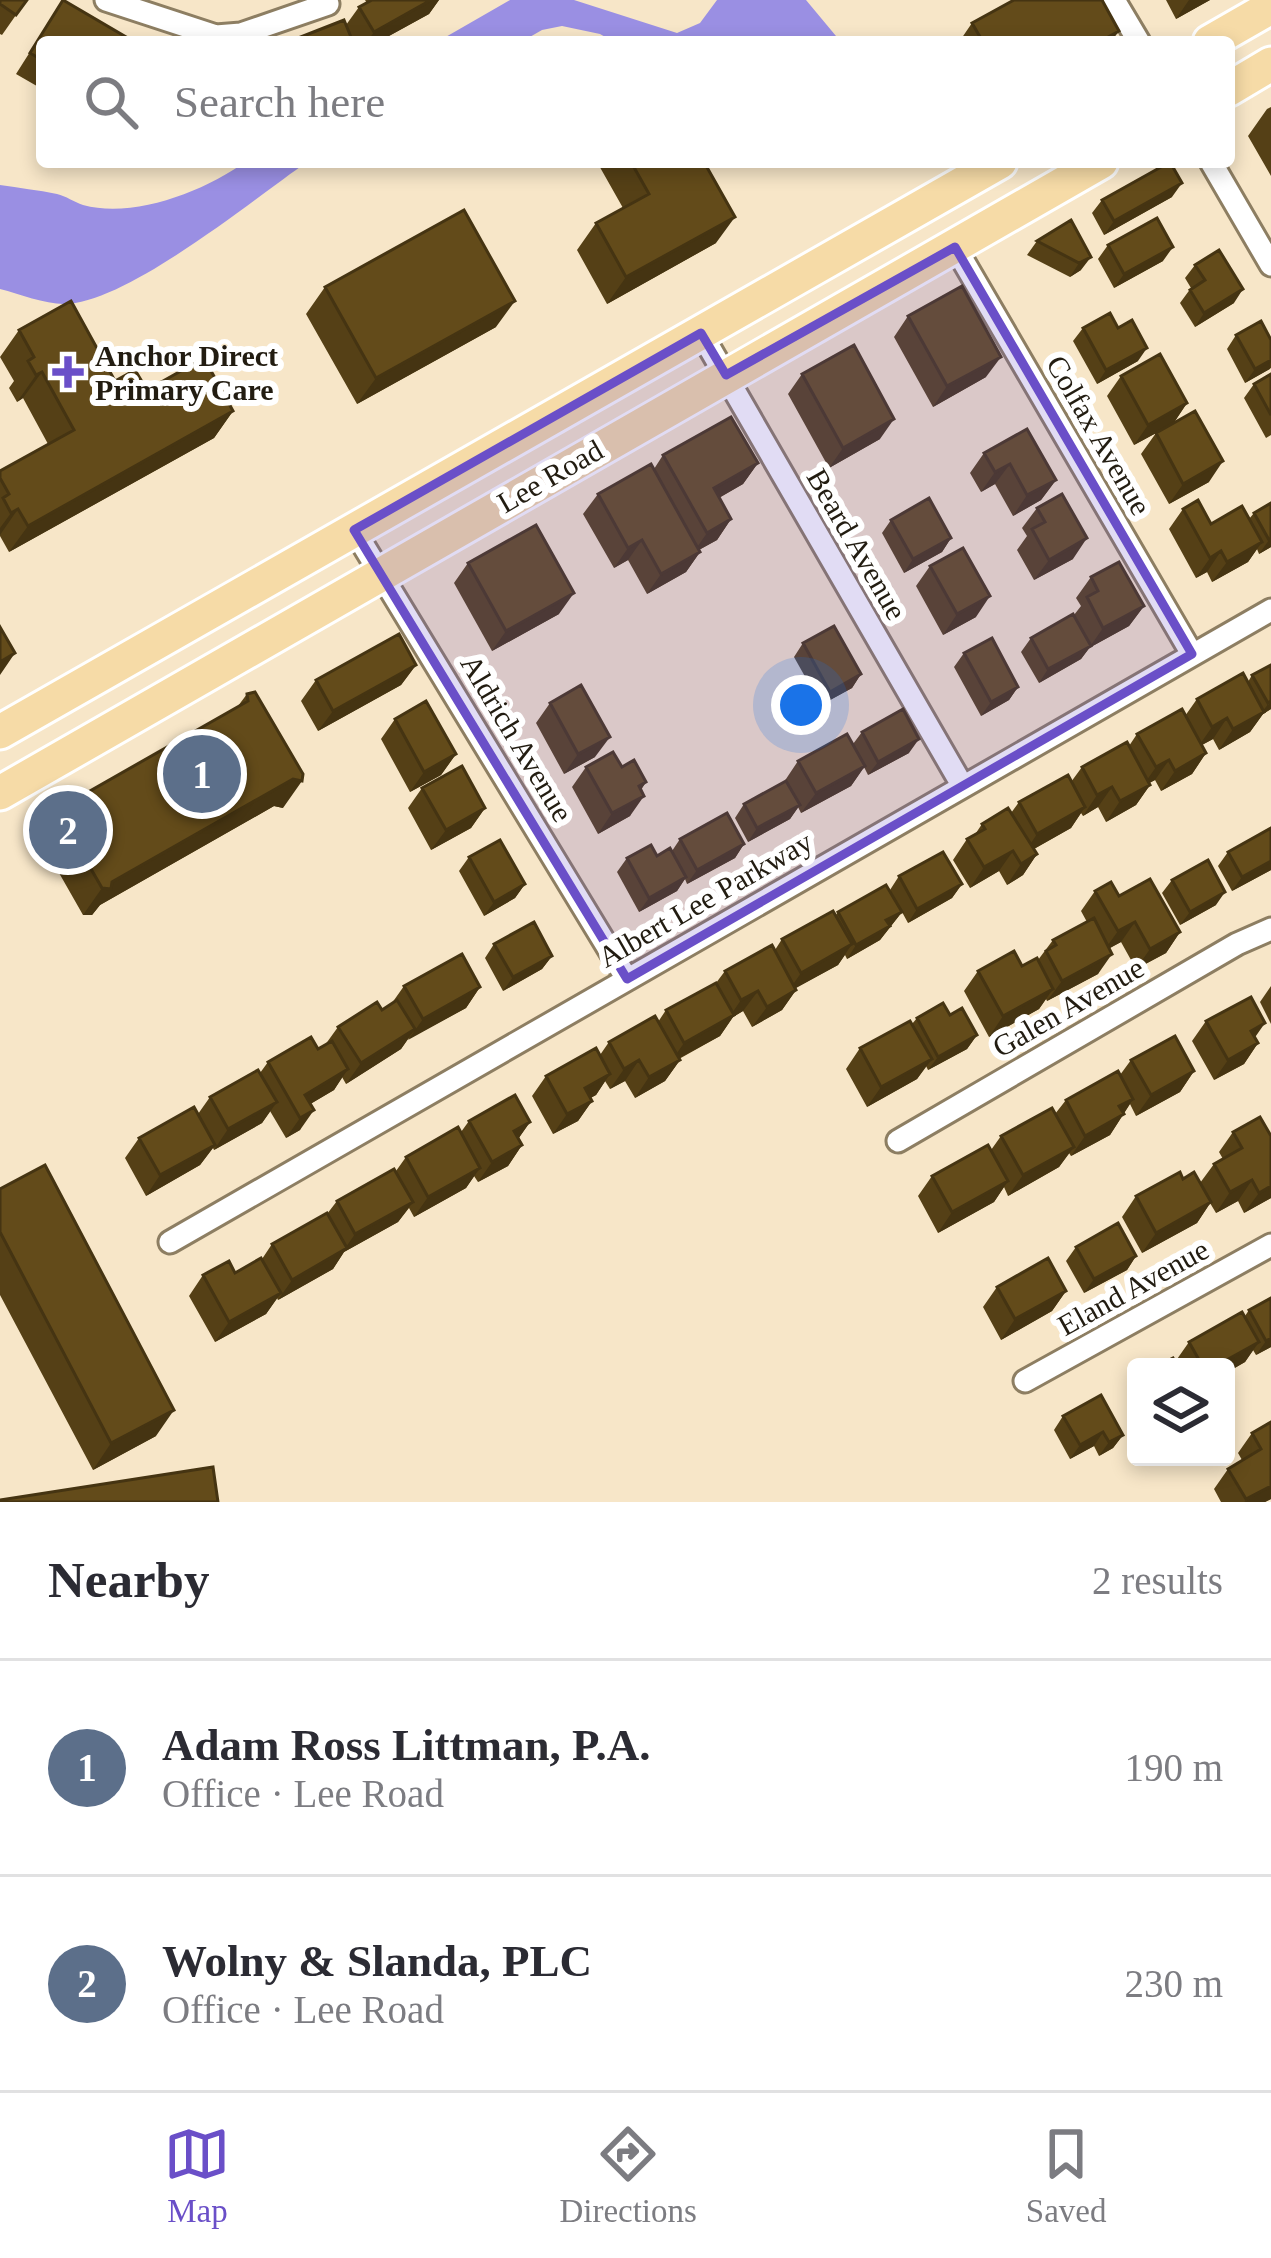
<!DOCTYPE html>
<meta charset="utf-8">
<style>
body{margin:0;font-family:"Times New Roman",serif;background:#f7f7f7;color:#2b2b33}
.controls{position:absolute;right:36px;bottom:36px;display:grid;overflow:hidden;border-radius:12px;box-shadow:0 6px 18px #0003}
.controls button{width:108px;height:108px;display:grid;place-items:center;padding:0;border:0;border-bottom:3px solid #e1e1e2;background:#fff;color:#2b2b33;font:60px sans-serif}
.you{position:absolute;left:801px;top:705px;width:42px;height:42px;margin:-30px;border:9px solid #fff;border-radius:50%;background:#1a73e8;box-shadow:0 0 0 18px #1a73e833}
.badge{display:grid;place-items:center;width:78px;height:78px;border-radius:50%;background:#6a4fc8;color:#fff;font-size:39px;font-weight:700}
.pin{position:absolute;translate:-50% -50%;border:6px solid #fff;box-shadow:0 3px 12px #0006}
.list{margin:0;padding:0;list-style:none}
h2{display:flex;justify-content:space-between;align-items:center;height:156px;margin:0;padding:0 48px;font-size:51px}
h2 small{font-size:39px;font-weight:400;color:#7c7c81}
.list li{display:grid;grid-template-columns:78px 1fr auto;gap:36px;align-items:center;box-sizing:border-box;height:216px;padding:0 48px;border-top:3px solid #e1e1e2}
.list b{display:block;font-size:45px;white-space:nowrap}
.list p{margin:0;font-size:39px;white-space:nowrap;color:#7c7c81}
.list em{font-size:39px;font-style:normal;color:#7c7c81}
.icon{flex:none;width:66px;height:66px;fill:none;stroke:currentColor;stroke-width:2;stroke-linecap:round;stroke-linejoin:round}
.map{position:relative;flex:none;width:1271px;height:1502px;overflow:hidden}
.search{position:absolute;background:#fff;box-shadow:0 6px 18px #0003;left:36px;right:36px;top:36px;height:132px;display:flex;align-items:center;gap:30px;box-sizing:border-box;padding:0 42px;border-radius:12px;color:#7c7c81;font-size:45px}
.sheet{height:588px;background:#fff}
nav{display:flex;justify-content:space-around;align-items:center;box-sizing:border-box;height:168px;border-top:3px solid #e1e1e2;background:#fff;font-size:33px;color:#7c7c81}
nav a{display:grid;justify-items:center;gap:6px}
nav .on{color:#6a4fc8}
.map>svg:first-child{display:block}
.water{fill:#9a8fe3}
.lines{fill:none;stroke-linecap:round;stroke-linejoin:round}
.minor-casing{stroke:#8d7e62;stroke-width:27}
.primary-casing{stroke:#fff;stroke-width:39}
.minor{stroke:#fff;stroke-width:21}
.primary{stroke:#f6dba7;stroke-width:33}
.wall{fill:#554016}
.shaded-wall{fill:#453412}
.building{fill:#634b1a;stroke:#453412;stroke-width:3}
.marked{fill:#6a4fc8;fill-opacity:0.2;stroke:#6a4fc8;stroke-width:9;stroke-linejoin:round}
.poi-dot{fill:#6a4fc8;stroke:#fff;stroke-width:4.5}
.labels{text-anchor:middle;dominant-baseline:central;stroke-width:12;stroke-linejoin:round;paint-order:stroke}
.poi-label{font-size:30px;font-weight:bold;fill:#221c11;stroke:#fff;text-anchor:start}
.street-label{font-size:30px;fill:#221c11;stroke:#fff}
</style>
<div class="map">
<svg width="1271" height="1502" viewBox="0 0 1271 1502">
<rect width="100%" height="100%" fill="#f7e6c8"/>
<path class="water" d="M510 0H574L677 33 700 23 717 0H806L841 42H614L600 34 562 26 542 30 521 42H437Z
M245 162H307C254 199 126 304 64 304 44 304 20 294 0 289V185C19 188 38 190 57 194 66 196 74 202 83 205 134 219 205 191 245 162Z"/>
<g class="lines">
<defs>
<path id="minor" d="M106 0 216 36 241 34 328 4
M1114 0 1139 42
M1211 162 1271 265
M955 247 1192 654
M701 333 962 785
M354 530 627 979
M898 1141 1237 944 1271 929
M170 1242 1271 610
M1025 1381 1271 1245"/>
<path id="primary" d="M1210 42 1271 7
M1229 89 1271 64
M0 732 1000 162
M0 793 1101 162"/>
</defs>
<use href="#minor" class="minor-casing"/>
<use href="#primary" class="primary-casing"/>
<use href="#minor" class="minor"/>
<use href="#primary" class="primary"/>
</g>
<path class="wall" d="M0 0 16 15 2 35 0 34Z
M63 0 42 42V89L16 74Z
M365 0H439L429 14 378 42H353L346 25 359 7 367 3Z
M1166 0H1210L1176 19Z
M972 23 1111 42H959Z
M1271 107V176L1248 136 1267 109Z
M597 162H704L716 243 607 304 577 250 596 223 623 208Z
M1172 197 1104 235 1092 213 1102 200Z
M1071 220 1081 270 1070 277 1027 255 1037 241Z
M1108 245 1163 261 1114 288 1098 259Z
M1195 265 1234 303 1195 327 1180 303 1191 288 1185 278Z
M325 287 496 327 357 404 306 314Z
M908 316 986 377 933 407 894 337Z
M1083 328 1138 361 1097 384 1073 341Z
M19 330 115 381 233 411 214 438 9 552 0 536V471L48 444 23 398 17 402 9 388 14 381 0 357Z
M1236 335 1271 340V368L1245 383 1227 349Z
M802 374 880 439 829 468 788 394Z
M1271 374V435L1266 438 1244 398 1254 384Z
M1121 376 1187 403 1173 424 1209 482 1169 504 1141 454 1156 433 1134 445 1107 396Z
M984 453 1056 480 1041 500 1013 516 995 484 981 492 970 473Z
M663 455 758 463 743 484 719 498 731 519 717 540 699 550 700 552 686 572 647 594 628 560 614 568 583 514 598 494 654 469Z
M1271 503V547L1259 554 1257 549 1248 562 1212 582 1207 572 1196 578 1169 529 1183 509 1211 524 1249 519 1254 513Z
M1037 508 1073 559 1034 580 1017 550 1027 536 1022 528Z
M891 520 951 538 942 552 904 573 882 533Z
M468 563 559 614 492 651 454 583Z
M930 566 976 617 943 635 916 586Z
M1091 577 1144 606 1129 626 1089 648 1081 659 1039 683 1021 652 1031 638 1074 615 1081 606 1076 598Z
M803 643 861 674 852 688 821 705 794 657Z
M964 653 1018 687 1009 700 981 716 954 667Z
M416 665 401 685 318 731 301 701 316 680Z
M1252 675 1271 709 1263 714 1250 732 1219 750 1213 739 1202 745 1206 753 1192 774 1161 791 1155 780 1149 783 1150 785 1136 805 1106 822 1098 807 1083 816 1081 813 1071 828 1034 849 1037 854 1023 875 1007 885 999 871 970 888 953 860 967 839 974 836 982 824 1011 813 1019 802 1071 782 1082 767 1129 746 1137 734 1185 716 1197 699 1248 682Z
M247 694 283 808 274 806 100 905 92 915H83L38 836V829L56 802 67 804 238 706Z
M550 703 595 757 564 774 536 723Z
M395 719 456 754 441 775 410 792 381 739Z
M862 732 909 753 868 775 864 767 851 786 801 813 798 807 790 819 748 842 735 818 744 804 784 782 798 761 853 744Z
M586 767H622L646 782 641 790 630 816 598 834 572 787Z
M422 788 485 808 471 828 431 850 408 808Z
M1271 828V870L1232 891 1218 866 1228 852Z
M680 839 744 844 735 858 687 884 685 879 677 891 639 912 617 872 627 858 657 856 672 851Z
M469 857 525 884 515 898 484 916 459 871Z
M899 876 962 884 952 898 908 923 890 890Z
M1172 880 1216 905 1180 925 1162 893Z
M1095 891 1119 896 1180 932 1166 953 1136 969 1121 942 1109 948 1098 974 1047 1001 1046 999 1039 1009 989 1037 964 991 978 971 1022 966 1038 960 1053 940 1087 922 1081 911Z
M838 912H902L880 940 847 959 845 955 838 965 795 988 796 990 782 1010 752 1027 743 1011 733 1017 720 1036 679 1059 680 1060 665 1081 635 1098 625 1081 610 1089 605 1081 596 1095 590 1098 592 1101 578 1121 553 1134 532 1096 546 1076 600 1055 609 1042 658 1022 666 1010 716 983 725 971 775 950 782 939 836 915Z
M494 944 552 956 542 969 503 991 485 958Z
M404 986 480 987 466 1008 408 1039 401 1049 346 1084 342 1077 334 1090 310 1104 300 1130 286 1138 270 1111 262 1123 214 1150 213 1148 200 1165 146 1196 125 1158 139 1138 198 1114 210 1097 260 1073 268 1062 318 1049 325 1045 338 1027 382 1010 392 1003Z
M1271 986V1024L1260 1002Z
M950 1015 977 1035 967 1049 928 1070 926 1066 917 1079 867 1107 846 1069 860 1048 912 1024 917 1018Z
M1206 1021 1258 1043 1244 1064 1214 1080 1192 1041Z
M1131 1060 1194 1071 1180 1092 1136 1116 1130 1104 1110 1135 1071 1156 1069 1153 1059 1167 1008 1196 1004 1187 994 1202 938 1233 918 1196 932 1176 991 1150 1001 1136 1055 1114 1066 1100 1120 1075Z
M469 1121 530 1122 518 1139 522 1145 508 1166 478 1182 474 1176 466 1188 414 1217 409 1208 398 1222 344 1252 333 1269 278 1300 277 1298 266 1314 215 1342 189 1296 203 1275 235 1273 262 1259 272 1244 327 1214 337 1201 396 1171 406 1157 461 1132Z
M1233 1132 1271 1136V1198L1244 1213 1238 1201 1216 1213 1210 1203 1197 1223 1142 1253 1122 1217 1136 1196 1183 1179 1200 1183 1214 1164 1223 1159 1219 1152Z
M0 1189 156 1436 93 1470 0 1295Z
M1076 1247 1136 1256 1127 1270 1084 1293 1066 1261Z
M997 1287 1066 1291 1052 1311 1001 1340 983 1307Z
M1271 1298V1347L1256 1355 1253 1350 1245 1362 1226 1373V1367H1178L1175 1362 1189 1342 1245 1316 1249 1310Z
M1063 1416 1123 1435 1113 1448 1099 1456 1094 1446 1070 1459 1054 1430Z
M1271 1422V1499L1265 1502H1221L1214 1489 1228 1469 1242 1460 1238 1453 1252 1433Z"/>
<path class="shaded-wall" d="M431 0H439L429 14 378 42H367L374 32Z
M1189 0H1210L1176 19Z
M1119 31 1111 42H1099Z
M1182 183 1172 197 1104 235 1114 221Z
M735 217 716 243 607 304 626 277Z
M1173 247 1163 261 1114 288 1124 274Z
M1091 257 1081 270 1070 277 1079 263Z
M1243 289 1234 303 1195 327 1204 313Z
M515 301 496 327 357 404 376 378Z
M1147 348 1138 361 1097 384 1106 370Z
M1001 357 986 377 933 407 947 386Z
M1271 360 1270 369 1245 383 1255 369Z
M42 372 23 398 17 402 36 375Z
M1187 403 1173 424 1134 445 1148 425Z
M233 411 214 438 9 552 28 526Z
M894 419 880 439 829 468 843 448Z
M1223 461 1209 482 1169 504 1183 484Z
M758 463 743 484 699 509 714 488Z
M1010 464 995 484 981 492 995 472Z
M1056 480 1041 500 1013 516 1027 495Z
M18 509 0 535V528L11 513Z
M731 519 717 540 693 553 707 533Z
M951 538 942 552 904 573 913 559Z
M1087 538 1073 559 1034 580 1049 560Z
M1271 539V547L1259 554 1269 540Z
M642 540 628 560 614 568 628 548Z
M1262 542 1248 562 1212 582 1227 562Z
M1221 551 1207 572 1196 578 1210 558Z
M700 552 686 572 647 594 661 574Z
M574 593 559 614 492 651 506 631Z
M990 596 976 617 943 635 957 614Z
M1144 606 1129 626 1089 648 1103 628Z
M1091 646 1081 659 1039 683 1048 669Z
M15 653 0 675V662Z
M416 665 401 685 318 731 333 711Z
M861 674 852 688 821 705 830 692Z
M1018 687 1009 700 981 716 991 702Z
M1271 701V709L1263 714 1250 732 1219 750 1233 729 1260 714Z
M1227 718 1213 739 1198 747 1212 727Z
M610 737 595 757 564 774 578 754Z
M919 739 909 753 868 775 878 762Z
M1206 753 1192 774 1161 791 1175 771Z
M456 754 441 775 410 792 424 772Z
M1169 760 1155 780 1142 787 1156 767Z
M865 766 851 786 801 813 816 793Z
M293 779 302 781 283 808 274 806 100 905 92 915H83L102 888Z
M646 782 632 802 644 796 630 816 598 834 612 813 639 786Z
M1150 785 1136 805 1106 822 1120 801Z
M1112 787 1098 807 1083 816 1097 795Z
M800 805 790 819 748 842 757 828Z
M1085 807 1071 828 1023 855 1037 834Z
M485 808 471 828 431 850 446 830Z
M744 844 735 858 687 884 697 870Z
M1013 851 999 871 970 888 984 867Z
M1037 854 1023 875 1007 885 1021 864Z
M1271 861V870L1232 891 1242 877Z
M686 877 677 891 639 912 649 898Z
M525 884 515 898 484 916 494 902Z
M962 884 952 898 908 923 917 909Z
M1225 892 1216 905 1180 925 1190 912Z
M902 912 880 940 847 959 856 945 886 920Z
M1135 922 1121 942 1103 952 1118 931Z
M1180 932 1166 953 1136 969 1150 949Z
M852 944 838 965 787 993 801 973Z
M1112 954 1098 974 1047 1001 1062 981Z
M552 956 542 969 503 991 513 977Z
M480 987 466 1008 408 1040 423 1019Z
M1053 989 1039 1009 989 1037 1003 1016Z
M796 990 782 1010 752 1027 767 1007Z
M758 991 743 1011 733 1017 720 1036 670 1063 684 1043 728 1019 741 1000Z
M1265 1023 1251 1043V1031Z
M415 1029 401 1049 346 1084 361 1063Z
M977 1035 967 1049 928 1070 938 1057Z
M1258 1043 1244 1064 1214 1080 1228 1060Z
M932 1059 917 1079 867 1107 881 1087Z
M639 1060 625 1081 610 1089 624 1069Z
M680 1060 665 1081 635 1098 649 1077Z
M348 1069 334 1090 297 1112 305 1095Z
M1194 1071 1180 1092 1136 1116 1151 1095Z
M610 1074 596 1095 571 1109 585 1088Z
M1133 1099 1110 1135 1071 1156 1085 1136 1119 1106Z
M592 1101 578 1121 553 1134 567 1114Z
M277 1102 262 1123 214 1150 228 1129Z
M314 1110 300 1130 286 1138 300 1118Z
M530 1122 516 1142 514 1131Z
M215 1145 200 1165 146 1196 160 1175Z
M522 1145 508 1166 478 1182 492 1162Z
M1074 1147 1059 1167 1008 1196 1023 1175Z
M480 1168 466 1188 414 1217 428 1197Z
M1252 1180 1238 1201 1216 1213 1230 1192Z
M1008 1181 994 1202 938 1233 952 1212Z
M1271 1186V1198L1244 1213 1259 1193Z
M413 1202 398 1222 344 1252 333 1269 278 1300 292 1280 344 1250 355 1234Z
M1211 1202 1197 1223 1142 1253 1156 1233Z
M1136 1256 1127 1270 1084 1293 1094 1279Z
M1066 1291 1052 1311 1001 1340 1015 1319Z
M281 1293 266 1314 215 1342 229 1322Z
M1271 1338V1347L1256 1355 1266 1341Z
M1259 1342 1245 1362 1226 1373V1367H1214Z
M174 1410 156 1436 93 1470 111 1443Z
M1103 1432 1094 1446 1070 1459 1080 1445Z
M1123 1435 1113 1448 1099 1456 1109 1442Z
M1271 1486V1499L1265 1502H1244Z"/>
<path class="building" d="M0 0H27L16 15 0 4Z
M63 0 126 37 122 42H42V60L30 53Z
M372 0H431L374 32 359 7Z
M1014 0H1102L1119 31 1099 42H983L972 23Z
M344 20 353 42H288Z
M631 162H704L735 217 626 277 596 223 649 194Z
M1170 162 1182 183 1114 221 1102 200Z
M464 210 515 301 376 378 325 287Z
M1157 218 1173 247 1124 274 1108 245Z
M1071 220 1091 257 1079 263 1037 241Z
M1219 250 1243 289 1204 313 1190 290 1205 280 1195 265Z
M962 286 1001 357 947 386 908 316Z
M71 301 115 381 135 370 147 390 204 358 233 411 28 526 18 509 11 513 3 498 9 494 0 478V471L74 430 42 372 36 375 28 361 34 357 19 330Z
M1110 313 1118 328 1132 320 1147 348 1106 370 1083 328Z
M1261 321 1271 340V360L1255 369 1236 335Z
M854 345 894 419 843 448 802 374Z
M1160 354 1187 403 1148 425 1121 376Z
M1271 374V415L1254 384Z
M1195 411 1223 461 1183 484 1156 433Z
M731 417 758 463 714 488 731 519 707 533 663 455Z
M1027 429 1056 480 1027 495 1010 464 995 472 984 453Z
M651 464 700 552 661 574 642 540 628 548 598 494Z
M1062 494 1087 538 1049 560 1032 529 1045 522 1037 508Z
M929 498 951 538 913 559 891 520Z
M1198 500 1211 524 1242 506 1262 542 1227 562 1221 551 1210 558 1183 509Z
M1271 503V539L1269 540 1254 513Z
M536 525 574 593 506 631 468 563Z
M963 548 990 596 957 614 930 566Z
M1119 562 1144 606 1103 628 1087 597 1098 591 1091 577Z
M1073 614 1091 646 1048 669 1031 638Z
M834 626 861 674 830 692 803 643Z
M0 627 15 653 0 662Z
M399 634 416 665 333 711 316 680Z
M992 638 1018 687 991 702 964 653Z
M1271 665V701L1268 703 1252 675Z
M1243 673 1264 712 1233 729 1227 718 1212 727 1197 699Z
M581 685 610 737 578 754 550 703Z
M255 692 303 774 302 781 293 779 112 882 111 889 102 888 57 810 56 802 64 800 67 804 248 701 247 694Z
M426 701 456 754 424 772 395 719Z
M903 709 919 739 878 762 862 732Z
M1182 709 1206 753 1175 771 1169 760 1156 767 1137 734Z
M847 734 865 766 816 793 798 761Z
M1127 742 1150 785 1120 801 1112 787 1097 795 1082 767Z
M613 752 622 767 634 760 646 782 639 786 644 796 612 813 586 767Z
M462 766 485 808 446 830 422 788Z
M1068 775 1085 807 1037 834 1019 802Z
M786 781 800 805 757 828 744 804Z
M1008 808 1037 854 1021 864 1013 851 984 867 967 839 985 829 982 824Z
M727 813 744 844 697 870 680 839Z
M1271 828V861L1242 877 1228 852Z
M500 840 525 884 494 902 469 857Z
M651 845 657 856 670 848 686 877 649 898 627 858Z
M943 852 962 884 917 909 899 876Z
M1208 860 1225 892 1190 912 1172 880Z
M1150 879 1180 932 1150 949 1135 922 1118 931 1095 891 1111 882 1119 896Z
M886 885 902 912 886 920 890 926 856 945 838 912Z
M833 911 852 944 801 973 782 939Z
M1094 918 1112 954 1062 981 1046 951 1056 945 1053 940Z
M534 922 552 956 513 977 494 944Z
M772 945 796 990 767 1007 758 991 741 1000 725 971Z
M1014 951 1022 966 1037 958 1053 989 1003 1016 978 971Z
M462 954 480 987 423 1019 404 986Z
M716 983 734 1015 684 1043 666 1010Z
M1251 997 1265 1023 1251 1031 1258 1043 1228 1060 1206 1021Z
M397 1000 415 1029 361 1063 338 1027 377 1002 382 1010Z
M943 1003 950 1015 962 1008 977 1035 938 1057 917 1018Z
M655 1016 680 1060 649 1077 639 1060 624 1069 609 1042Z
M910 1021 932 1059 881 1087 860 1048Z
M1175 1036 1194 1071 1151 1095 1131 1060Z
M311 1037 318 1049 332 1041 348 1069 305 1095 314 1110 300 1118 268 1062Z
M596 1048 610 1074 585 1088 592 1101 567 1114 546 1076Z
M258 1070 277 1102 228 1129 210 1097Z
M1118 1071 1133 1099 1119 1106 1124 1114 1085 1136 1066 1100Z
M515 1095 530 1122 514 1131 522 1145 492 1162 469 1121Z
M194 1107 215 1145 160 1175 139 1138Z
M1052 1108 1074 1147 1023 1175 1001 1136Z
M1260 1117 1271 1136V1186L1259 1193 1252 1180 1230 1192 1214 1164 1242 1148 1233 1132Z
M458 1127 480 1168 428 1197 406 1157Z
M988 1145 1008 1181 952 1212 932 1176Z
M45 1165 174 1410 111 1443 0 1232V1189Z
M394 1169 413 1202 355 1234 337 1201Z
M1180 1172 1183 1179 1194 1172 1211 1202 1156 1233 1136 1196Z
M327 1213 347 1248 292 1280 272 1244Z
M1118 1223 1136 1256 1094 1279 1076 1247Z
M261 1258 281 1293 229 1322 203 1275 229 1261 235 1273Z
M1048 1258 1066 1291 1015 1319 997 1287Z
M1271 1298V1338L1266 1341 1249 1310Z
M1242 1312 1259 1342 1214 1367H1203L1189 1342Z
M1173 1358 1178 1367H1156Z
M1101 1395 1123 1435 1109 1442 1103 1432 1080 1445 1063 1416Z
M1271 1422V1486L1246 1499 1228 1469 1261 1449 1252 1433Z
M213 1467 218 1502H0V1500Z"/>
<path class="marked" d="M955 247 1192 654 627 979 354 530 701 333 726 375Z"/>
<path class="poi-dot" d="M62 354h12v12h12v12h-12v12h-12v-12h-12v-12h12z"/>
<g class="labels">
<g class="poi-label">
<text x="95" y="355">Anchor Direct<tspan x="95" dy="34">Primary Care</tspan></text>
</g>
<g class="street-label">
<text transform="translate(1099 435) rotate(60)">Colfax Avenue</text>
<text transform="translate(550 476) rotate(-30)">Lee Road</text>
<text transform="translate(857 544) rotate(60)">Beard Avenue</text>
<text transform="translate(517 738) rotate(59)">Aldrich Avenue</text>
<text transform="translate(705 899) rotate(-30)">Albert Lee Parkway</text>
<text transform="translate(1068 1007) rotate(-30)">Galen Avenue</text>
<text transform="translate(1133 1287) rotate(-29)">Eland Avenue</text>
</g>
</g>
</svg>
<div class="controls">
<button><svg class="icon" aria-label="layers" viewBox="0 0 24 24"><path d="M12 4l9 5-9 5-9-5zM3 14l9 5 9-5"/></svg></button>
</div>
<div class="you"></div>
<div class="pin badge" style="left:202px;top:774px;background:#5c6f8a">1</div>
<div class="pin badge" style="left:68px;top:830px;background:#5c6f8a">2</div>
<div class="search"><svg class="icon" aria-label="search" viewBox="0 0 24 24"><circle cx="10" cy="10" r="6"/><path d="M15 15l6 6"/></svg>Search here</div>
</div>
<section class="sheet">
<h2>Nearby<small>2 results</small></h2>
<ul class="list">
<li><span class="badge" style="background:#5c6f8a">1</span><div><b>Adam Ross Littman, P.A.</b><p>Office · Lee Road</p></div><em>190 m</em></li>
<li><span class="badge" style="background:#5c6f8a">2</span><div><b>Wolny &amp; Slanda, PLC</b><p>Office · Lee Road</p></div><em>230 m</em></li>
</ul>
</section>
<nav>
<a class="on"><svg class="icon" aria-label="map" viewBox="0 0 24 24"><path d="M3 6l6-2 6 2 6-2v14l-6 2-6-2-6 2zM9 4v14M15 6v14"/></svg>Map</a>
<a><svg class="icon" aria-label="directions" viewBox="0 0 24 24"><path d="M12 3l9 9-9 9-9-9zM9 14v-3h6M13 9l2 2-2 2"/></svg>Directions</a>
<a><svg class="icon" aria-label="saved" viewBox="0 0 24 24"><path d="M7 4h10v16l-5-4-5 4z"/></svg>Saved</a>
</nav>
